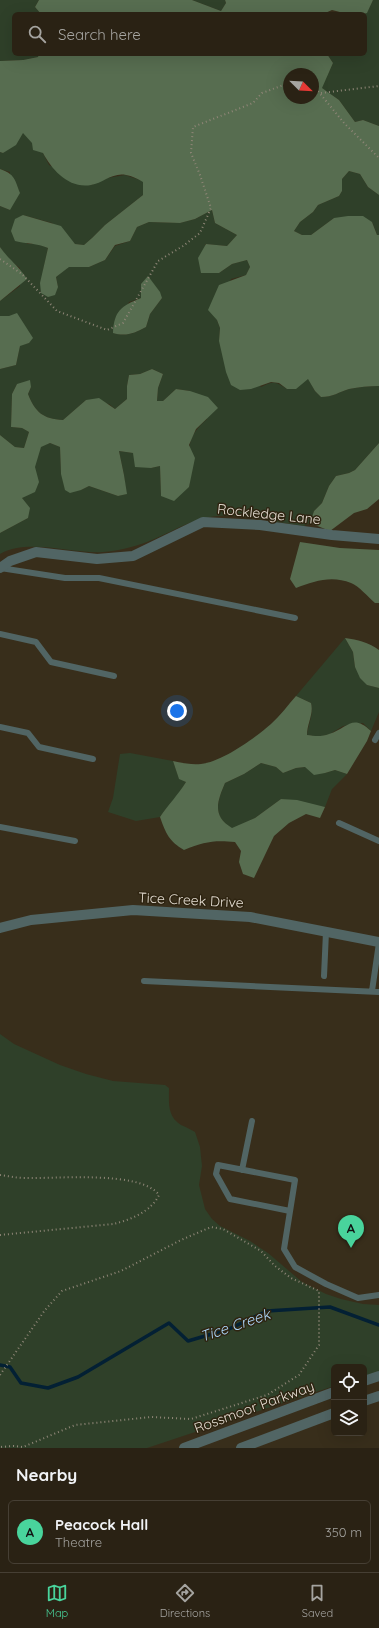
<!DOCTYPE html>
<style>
body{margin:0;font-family:Quicksand,sans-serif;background:#322a1d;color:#f1f3f6}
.controls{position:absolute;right:12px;bottom:12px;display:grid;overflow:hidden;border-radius:6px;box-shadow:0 4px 16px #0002}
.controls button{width:36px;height:36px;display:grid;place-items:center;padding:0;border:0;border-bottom:1px solid #463f34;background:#2a2214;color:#f1f3f6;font:20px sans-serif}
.compass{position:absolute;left:283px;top:68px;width:36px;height:36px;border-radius:50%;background:#2a2214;box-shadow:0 4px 16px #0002;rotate:114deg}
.you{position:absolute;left:177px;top:711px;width:14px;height:14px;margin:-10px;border:3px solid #fff;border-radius:50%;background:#1a73e8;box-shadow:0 0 0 6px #1a73e833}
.badge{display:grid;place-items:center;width:26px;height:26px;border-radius:50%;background:#49d49c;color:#111;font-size:13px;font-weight:700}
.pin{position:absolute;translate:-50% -33px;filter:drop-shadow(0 1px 2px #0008)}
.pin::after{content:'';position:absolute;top:21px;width:14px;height:12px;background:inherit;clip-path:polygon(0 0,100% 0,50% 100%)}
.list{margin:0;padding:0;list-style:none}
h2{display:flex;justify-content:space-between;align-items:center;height:52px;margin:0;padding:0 16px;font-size:17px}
h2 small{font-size:13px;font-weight:400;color:#a5a4a0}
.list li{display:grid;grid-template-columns:26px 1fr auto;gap:12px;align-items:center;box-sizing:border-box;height:64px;margin:0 8px 8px;padding:0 8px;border:1px solid #463f34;border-radius:6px}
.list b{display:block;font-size:15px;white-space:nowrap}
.list p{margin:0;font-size:13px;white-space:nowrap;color:#a5a4a0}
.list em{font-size:13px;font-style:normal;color:#a5a4a0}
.icon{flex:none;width:22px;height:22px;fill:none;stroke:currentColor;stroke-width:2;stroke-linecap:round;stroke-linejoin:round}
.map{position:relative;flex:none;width:379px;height:1448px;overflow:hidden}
.search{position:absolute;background:#2a2214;box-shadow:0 4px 16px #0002;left:12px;right:12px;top:12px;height:44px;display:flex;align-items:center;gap:10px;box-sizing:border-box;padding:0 14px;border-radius:6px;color:#a5a4a0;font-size:15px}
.sheet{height:124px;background:#2a2214}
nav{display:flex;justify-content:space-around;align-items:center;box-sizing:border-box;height:56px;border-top:1px solid #463f34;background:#2a2214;font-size:11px;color:#a5a4a0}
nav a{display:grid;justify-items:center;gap:2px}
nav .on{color:#49d49c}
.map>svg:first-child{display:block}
.green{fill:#2f4029;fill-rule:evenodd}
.forest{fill:#576d50;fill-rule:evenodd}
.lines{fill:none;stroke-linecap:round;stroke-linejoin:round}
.stream{stroke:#032034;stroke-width:3.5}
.path{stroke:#8f8677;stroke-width:2;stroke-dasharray:1 3;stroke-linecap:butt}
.service{stroke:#516564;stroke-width:6}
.minor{stroke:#516564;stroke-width:10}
.tertiary{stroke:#516564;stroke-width:10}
.labels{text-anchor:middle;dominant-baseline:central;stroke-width:3;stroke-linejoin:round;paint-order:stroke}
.street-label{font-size:14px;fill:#e4ddd2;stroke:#2e2411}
.water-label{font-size:15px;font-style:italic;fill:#aad4f7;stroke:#2e2411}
</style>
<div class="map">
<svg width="379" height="1448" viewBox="0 0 379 1448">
<rect width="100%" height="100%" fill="#382e1b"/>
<path class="green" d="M0 0H39L35 7 41 14H14V54H39L38 57 23 60 0 61Z
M192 0H225L226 3 221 11Z
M373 0H379V126L363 120 355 122 339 100 321 88 333 63 327 54H365V14H364L367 12Z
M23 132 43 153 49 165 91 185 107 178 125 175 143 181V195L105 225 92 238 84 245 75 244 52 223 23 215 27 244H38L48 248 43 271 58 287 56 277 69 266 89 267 105 260 115 246 130 241 137 227 149 222 180 223 195 219 212 210 215 223 237 235 227 246 205 244 219 273 232 264 247 260 250 267 246 275 231 279 217 320 220 328 219 341 261 387C273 381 275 381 287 389L308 378 315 391 321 397C333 397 339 392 349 389 359 387 369 386 379 386V443L355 470 349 473 336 476 329 486 322 503 314 511 310 523 304 526C276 523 237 512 210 517 187 521 168 534 147 542 134 547 117 551 103 552 72 554 28 538 0 554V533L28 518 22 498 41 446 50 443 60 447 61 474 81 490 89 486 118 496 126 494 124 475 119 451 133 453 151 468 160 466 161 496 189 487C194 456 179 443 207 419L190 391 176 389 163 401H157L158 388 163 374 152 369 140 374 129 375 127 386V399L115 409 109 404 86 400 63 420C43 419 35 412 28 394L31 387 17 384 12 394 11 427 22 428 29 432 24 448 15 447 0 435V369L16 365 20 345 29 343 9 316H0V301L20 286V268L8 259 0 247V206L10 210V172L0 169V152L3 153ZM141 284 162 298 150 314 146 327C135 333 126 337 114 333L129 302 141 298Z
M349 171 360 174 368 187 379 195V235H377L372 222 334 218 311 235H302L294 231 300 222 313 212 318 205 339 196 342 191V179Z
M345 638 353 652 355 667 367 685 379 688V712L371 731 363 723 343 726 330 734 319 737 307 735C308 724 314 714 311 703L296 696Z
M130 753 173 761 179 778 186 782 177 797 165 810 160 817 136 821 108 812 113 798 120 754Z
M261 763 276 767 283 773 296 768 306 767 325 773 335 770 347 774 332 789 325 807 281 799 255 818 232 829C212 815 217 803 225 783L244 774Z
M0 1034 14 1044 60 1065 86 1074 113 1081 165 1085 169 1088C169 1103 167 1116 181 1125 186 1127 190 1129 195 1132L200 1147 202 1166 199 1185 205 1209 212 1219 220 1226 250 1241 268 1253 302 1282 326 1294 341 1299 363 1304 379 1305V1371L364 1376V1367H334V1386L147 1448H0Z"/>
<path class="forest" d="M39 0H192L221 11 226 3 225 0H373L367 13C356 17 343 13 332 10L323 14H41L35 7Z
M39 54H327L333 63 322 88 339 100 355 122 363 120 379 126V195L368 187 360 174 349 171 342 179V191L339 196 318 205 313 212 300 222 294 231 302 235H311L334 218 348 216H363L372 222 377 235H379V386C369 386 359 387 349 389 339 392 333 397 321 397L315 391 308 379 296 389H287L279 383 271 382 251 389 240 390 231 385 226 372 219 341 220 328 217 320 208 310 219 285 246 275 250 267 247 260 232 264 219 273H201L198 258 206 244 227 246 237 235 215 223 212 210 195 219 180 223 149 222 137 227 130 241 115 245 105 260 89 267H69L56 277 58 287 55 295 48 297 41 293 40 283 48 248C37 243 27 244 15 241L11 231 15 219 23 215 61 226 75 244 84 245 92 238 105 225 143 195V182C138 179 132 176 126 175 113 172 103 183 91 185 69 189 52 170 43 153L33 150 32 143 23 133 16 145 3 153 0 152V61L23 60 38 57ZM289 74H313V98H289Z
M0 169C15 174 15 180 20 193L10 210 0 206Z
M0 247C9 260 19 266 27 279L0 301Z
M148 276 160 292 162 298 150 314 146 327C135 333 126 337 113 333 114 311 121 306 141 298V284Z
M17 313 33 338 29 343 20 346 16 365 0 369V316H9Z
M152 369 163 374 158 388 157 401H163L176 389 190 391 208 397 218 408 196 429 189 445 195 458 189 487 174 501 161 496 160 466 151 468 135 467 133 453 119 451 124 475 127 494 118 496 89 486 81 490 70 493 65 490 61 474 60 447 50 443 41 447 35 467 39 482 35 492 22 498 30 508 28 518 0 533V435L15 447 24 448 29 432 22 428 11 427 12 394 17 384 30 380 31 387 28 394C35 412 43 419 63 420L86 400 99 398 115 409 127 399V386L129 375 140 374Z
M379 443V499L367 509 354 513 330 531 310 523 314 511 322 503 329 486 336 476 349 473 355 470Z
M300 542 340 548 379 550V603H375C368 597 359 586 351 583 332 575 314 581 296 588L290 579Z
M345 638C358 640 368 642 379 650V688L367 685 360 678 355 667 353 652Z
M296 696 311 703C314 714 307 723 307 735 315 736 321 737 329 734 348 728 352 713 371 731L367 741 347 774 335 770 325 773 314 775 305 767 296 768 283 773 276 767 261 763 244 774 225 783C217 802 212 816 232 828L255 818 281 799 297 800 325 807 320 818 306 814 289 823 274 836 254 878 243 874 239 862 241 851 235 842C213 840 204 842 184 850 169 841 166 834 160 817 168 805 178 795 186 782L179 779 173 761C183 763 191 765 201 764 222 762 255 738 271 724 280 716 288 705 296 696Z"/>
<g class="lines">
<path class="stream" d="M0 1365 10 1367 21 1383 48 1388 78 1377 169 1323 188 1341 229 1329 267 1311 330 1307 379 1325"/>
<path class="path" d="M313 85 344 123 379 158
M321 93 379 86
M0 259 22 274 57 311 107 330 123 323 158 261 183 246 200 233 211 208 200 175 191 153 193 127 253 103 262 93 289 83
M0 1175C8 1176 16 1178 25 1178 55 1179 141 1170 159 1195 151 1212 130 1220 113 1224L0 1235
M0 1375 45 1310 62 1291 121 1271 181 1240 211 1227 223 1229 261 1251 275 1266 291 1278 319 1291V1345L299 1375 267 1395 191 1419 151 1417 75 1425 23 1447 14 1446 0 1447"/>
<path class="service" d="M0 568 65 578H99L295 618
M0 634 36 642 51 662 114 676
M0 727 28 733 39 747 93 759
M375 740 379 733
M339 823 379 841
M0 827 75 841
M324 976 326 932
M144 981 379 992
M372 991 379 943
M242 1170 252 1121
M290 1211 230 1199 216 1174 218 1165 295 1180 284 1249 295 1267 326 1284 358 1298 379 1295"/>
<path class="minor" d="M0 568 10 561 36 552 97 559 133 556 203 522 260 525 332 535 379 539"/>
<path class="tertiary" d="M0 928 31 920 133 910 250 917 379 942
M364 1381 379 1376
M364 1401 379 1396
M184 1448 334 1392
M241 1448 334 1413"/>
</g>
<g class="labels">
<g class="street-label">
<text transform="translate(269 514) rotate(6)">Rockledge Lane</text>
<text transform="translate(191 900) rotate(3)">Tice Creek Drive</text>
<text transform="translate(254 1407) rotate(-20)">Rossmoor Parkway</text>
</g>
<g class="water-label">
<text transform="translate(235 1325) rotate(-19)">Tice Creek</text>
</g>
</g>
</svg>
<div class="controls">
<button><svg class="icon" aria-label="locate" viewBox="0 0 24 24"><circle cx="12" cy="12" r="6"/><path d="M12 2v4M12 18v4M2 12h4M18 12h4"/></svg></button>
<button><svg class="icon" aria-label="layers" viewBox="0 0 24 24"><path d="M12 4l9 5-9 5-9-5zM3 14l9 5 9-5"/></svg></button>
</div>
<svg class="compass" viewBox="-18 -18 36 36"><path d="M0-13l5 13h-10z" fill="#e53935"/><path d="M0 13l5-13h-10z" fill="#a5a4a0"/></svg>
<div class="you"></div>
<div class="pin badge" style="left:351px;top:1248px">A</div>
<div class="search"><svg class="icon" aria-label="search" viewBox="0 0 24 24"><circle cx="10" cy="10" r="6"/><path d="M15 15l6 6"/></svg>Search here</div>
</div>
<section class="sheet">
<h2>Nearby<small></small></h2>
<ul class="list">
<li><span class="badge">A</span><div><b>Peacock Hall</b><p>Theatre</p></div><em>350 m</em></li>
</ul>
</section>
<nav>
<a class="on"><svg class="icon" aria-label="map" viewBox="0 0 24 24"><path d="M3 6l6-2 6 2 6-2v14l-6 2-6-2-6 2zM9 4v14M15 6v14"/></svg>Map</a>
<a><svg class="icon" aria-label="directions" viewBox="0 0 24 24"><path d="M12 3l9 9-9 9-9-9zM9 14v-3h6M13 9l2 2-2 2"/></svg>Directions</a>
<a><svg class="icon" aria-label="saved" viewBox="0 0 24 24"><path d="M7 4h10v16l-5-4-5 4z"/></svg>Saved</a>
</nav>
